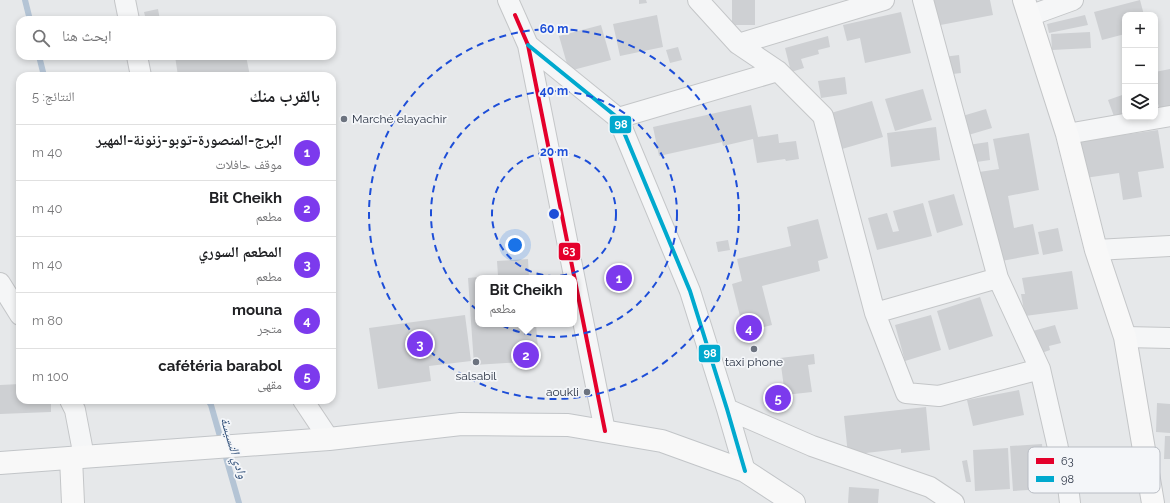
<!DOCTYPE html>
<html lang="ar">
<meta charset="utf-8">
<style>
body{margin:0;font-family:Raleway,"Noto Naskh Arabic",sans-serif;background:#f2f2f2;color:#202124;direction:rtl}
.controls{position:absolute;right:12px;top:12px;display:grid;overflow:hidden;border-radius:8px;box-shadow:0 2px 6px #0003}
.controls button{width:36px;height:36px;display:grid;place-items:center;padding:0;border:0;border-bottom:1px solid #e0e0e0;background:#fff;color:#202124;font:20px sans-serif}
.you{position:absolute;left:515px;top:245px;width:14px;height:14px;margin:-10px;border:3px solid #fff;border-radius:50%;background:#1a73e8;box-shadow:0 0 0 6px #1a73e833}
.badge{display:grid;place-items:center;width:26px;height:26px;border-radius:50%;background:#7c3aed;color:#fff;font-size:13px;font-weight:700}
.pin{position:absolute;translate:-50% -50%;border:2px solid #fff;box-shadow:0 1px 4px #0006}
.popup{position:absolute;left:475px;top:275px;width:102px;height:52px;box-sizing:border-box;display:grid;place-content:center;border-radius:8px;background:#fff;filter:drop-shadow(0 1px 3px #0005);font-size:13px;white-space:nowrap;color:#757577}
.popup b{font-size:15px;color:#202124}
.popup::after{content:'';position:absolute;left:50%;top:100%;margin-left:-8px;border:8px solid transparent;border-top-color:#fff}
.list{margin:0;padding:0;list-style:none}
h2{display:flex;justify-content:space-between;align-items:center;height:52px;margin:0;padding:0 16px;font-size:17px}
h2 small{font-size:13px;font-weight:400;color:#757577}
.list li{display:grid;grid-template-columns:26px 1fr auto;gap:12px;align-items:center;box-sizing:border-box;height:56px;padding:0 16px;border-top:1px solid #e0e0e0}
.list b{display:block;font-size:15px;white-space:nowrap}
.list p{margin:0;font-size:13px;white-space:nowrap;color:#757577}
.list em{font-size:13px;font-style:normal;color:#757577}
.icon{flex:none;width:22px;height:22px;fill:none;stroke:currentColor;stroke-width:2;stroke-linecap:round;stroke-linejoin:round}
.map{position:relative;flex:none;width:1170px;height:503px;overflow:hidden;direction:ltr}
.search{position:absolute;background:#fff;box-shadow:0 2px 6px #0003;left:16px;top:16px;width:320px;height:44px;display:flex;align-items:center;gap:10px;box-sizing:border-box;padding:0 14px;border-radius:12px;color:#757577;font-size:15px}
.panel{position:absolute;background:#fff;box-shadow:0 2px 6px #0003;left:16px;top:72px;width:320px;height:332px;border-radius:12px;direction:rtl}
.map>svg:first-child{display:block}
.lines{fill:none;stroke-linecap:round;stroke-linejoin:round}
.stream{stroke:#b4c4d5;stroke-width:6}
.building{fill:#ced0d3}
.street-casing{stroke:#c4c6c8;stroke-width:22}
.secondary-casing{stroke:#c4c6c8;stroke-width:24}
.primary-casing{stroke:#c2c5c8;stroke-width:24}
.street{stroke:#f5f6f7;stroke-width:20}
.secondary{stroke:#f8f8f8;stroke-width:22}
.primary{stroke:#f8f8f8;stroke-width:22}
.bus-1-casing{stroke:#f4f6f9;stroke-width:7}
.bus-2-casing{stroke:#f4f6f9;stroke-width:7}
.bus-1{stroke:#e4002b;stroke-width:4}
.bus-2{stroke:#00a9ce;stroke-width:4}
.ring{fill:none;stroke:#1d4ed8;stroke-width:2;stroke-dasharray:7 5}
.poi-dot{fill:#6c737f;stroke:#f4f6f9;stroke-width:1.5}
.labels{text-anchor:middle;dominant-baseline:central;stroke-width:3.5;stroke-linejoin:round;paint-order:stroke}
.poi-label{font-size:12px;fill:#2b3445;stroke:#f4f6f9}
.water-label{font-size:13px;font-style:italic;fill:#34527a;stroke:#f4f6f9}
.key{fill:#f4f6f9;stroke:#b8bcc3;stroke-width:1}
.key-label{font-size:11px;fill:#2b3445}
.centre{fill:#1d4ed8;stroke:#f4f6f9;stroke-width:2}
.ring-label{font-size:12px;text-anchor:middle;font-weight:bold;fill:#1d4ed8;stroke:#f4f6f9;stroke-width:3.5;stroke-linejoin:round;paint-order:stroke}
.line-badge{stroke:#f4f6f9;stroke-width:1.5}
.badge-label{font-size:11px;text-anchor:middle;font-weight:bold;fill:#fff}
</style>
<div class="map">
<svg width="1170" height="503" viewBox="0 0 1170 503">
<rect width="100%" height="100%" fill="#e6e8ea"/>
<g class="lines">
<path class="stream" d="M25 0 30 20
M39 56 44 76
M208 400 211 405 239 503"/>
</g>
<path class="building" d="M639 0H646L647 3 639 4Z
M732 0H755V25H732Z
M925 0H990L993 15 930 27Z
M1140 0 1144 15H1125V34L1102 40 1094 12Z
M158 9 160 20H146L144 12Z
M901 12 911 53 865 63 860 38 847 41 843 25Z
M657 15 663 47 620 56 613 24Z
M1085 15 1088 25 1049 33 1047 24Z
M601 25 611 60 569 71 559 36Z
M1090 32 1091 48 1052 50 1051 34Z
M828 36 830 47 818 50 819 54 801 59 804 68 791 72 785 48Z
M678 47 682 60 670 63 666 50Z
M959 55 961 73 945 75 943 57Z
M175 56H246L250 76H178Z
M1170 69V106L1159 108 1155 90V72Z
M845 77 847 94 821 98 818 81Z
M923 89 932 120 895 131 885 99Z
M1125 94V116L1115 119 1108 100Z
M872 101 883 137 842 149 831 113Z
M751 105 758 137 778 134 779 143 796 141 799 159 786 161 785 159 757 163 753 139 723 146 722 142 659 156 653 127Z
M986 109 992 128 965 136 959 117Z
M936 127 940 160 891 167 887 133Z
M1158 130 1164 168 1138 172 1142 197 1123 200 1119 173 1085 178 1080 141Z
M1029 133 1039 190 1008 196 1014 228 1033 224 1039 254 996 262 979 172 999 169 993 139Z
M988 142 990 160 970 163 968 145Z
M954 194 963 225 937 233 928 201Z
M923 203 932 236 877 250 868 218 887 213 893 232 899 231 893 211Z
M818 219 828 258 818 261 820 271 762 286 772 325 744 332 732 284 742 281 737 259 791 246 787 227Z
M1058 228 1063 251 1043 255 1038 232Z
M728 240 730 250 718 252 716 242Z
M528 259 529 278H481V277L498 276 497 261Z
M1072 271 1078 309 1025 316 1021 294H1025L1022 278Z
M478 277V324H536L539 361 474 365 468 278Z
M980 297 993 336 949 350 937 311Z
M465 315 471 361 429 366 431 381 378 389 369 328Z
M931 315 941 350 905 361 895 325Z
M1055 325 1061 343 1049 346 1050 350 1036 355 1029 332Z
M814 354 815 364 808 365 812 392 785 395 780 358Z
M20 384V400H51V412L0 414V385Z
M1019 390 1024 415 973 426 967 400Z
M1157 403 1170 404V433L1156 432Z
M926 407 930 450 901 453V449L848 455 844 416Z
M1165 436H1170V459H1164Z
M1042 444 1044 489 1013 491 1010 446Z
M1008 448 1010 489 975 491 973 450Z
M967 460 971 482H966L962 461Z
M849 487 879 489 878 503H848Z"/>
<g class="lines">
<defs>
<path id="street" d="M125 0 129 20
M508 0 528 45 605 431
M698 0 738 44 778 71 823 116 875 313 906 393 939 396 1040 369
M923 0 998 278 1040 369 1058 448 1068 486 1070 503
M1029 16 1073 0
M738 44 884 0
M528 45 618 118 690 291 727 409 745 471
M137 56 141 76
M618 118 778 71
M1067 134 1170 116
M1096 250 1170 246
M0 283 20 315
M875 313 998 278
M1125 337 1170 338
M70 400 75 410 84 457
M303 400 329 439
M727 409 812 446 930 487 954 503"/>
<path id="secondary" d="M1024 0 1067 134 1096 250 1125 337 1153 503
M71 458 73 503"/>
<path id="primary" d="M0 463 329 439 461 424 568 425 662 441 745 471 794 503"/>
</defs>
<use href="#street" class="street-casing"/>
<use href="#secondary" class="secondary-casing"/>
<use href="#primary" class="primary-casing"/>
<use href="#street" class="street"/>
<use href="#secondary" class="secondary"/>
<use href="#primary" class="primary"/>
<defs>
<path id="bus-1" d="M515 15 528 45 605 431"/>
<path id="bus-2" d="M528 45 618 118 690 291 727 409 745 471"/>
</defs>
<use href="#bus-1" class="bus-1-casing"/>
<use href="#bus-2" class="bus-2-casing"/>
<use href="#bus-1" class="bus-1"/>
<use href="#bus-2" class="bus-2"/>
</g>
<g class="ring">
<circle cx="554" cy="214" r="62"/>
<circle cx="554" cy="214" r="123"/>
<circle cx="554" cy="214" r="185"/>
</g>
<g class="poi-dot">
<circle cx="344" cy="119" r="4"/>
<circle cx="754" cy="349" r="4"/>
<circle cx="476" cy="362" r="4"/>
<circle cx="587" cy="392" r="4"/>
</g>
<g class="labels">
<g class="poi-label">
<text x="352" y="119" text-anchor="start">Marché elayachir</text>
<text x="754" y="362">taxi phone</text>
<text x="476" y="376">salsabil</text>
<text x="579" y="392" text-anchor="end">aoukli</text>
</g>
<g class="water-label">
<text transform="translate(234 448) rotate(73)">وادي النسيسة</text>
</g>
</g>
<rect x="1028" y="447" width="132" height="46" rx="6" class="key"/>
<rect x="1036" y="458" width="18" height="6" fill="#e4002b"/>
<rect x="1036" y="476" width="18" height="6" fill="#00a9ce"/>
<g class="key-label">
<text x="1061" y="465">63</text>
<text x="1061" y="483">98</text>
</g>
<circle cx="554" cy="214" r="6" class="centre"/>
<g class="ring-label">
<text x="554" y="33">60 m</text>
<text x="554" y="95">40 m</text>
<text x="554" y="156">20 m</text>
</g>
<g class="line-badge">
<rect x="609" y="115" width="23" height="19" rx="4" fill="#00a9ce"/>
<rect x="558" y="242" width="23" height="19" rx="4" fill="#e4002b"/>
<rect x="698" y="344" width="23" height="19" rx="4" fill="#00a9ce"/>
</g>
<g class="badge-label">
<text x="621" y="128">98</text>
<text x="569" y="255">63</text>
<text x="710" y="357">98</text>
</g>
</svg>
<div class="controls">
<button>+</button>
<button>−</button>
<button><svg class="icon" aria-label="layers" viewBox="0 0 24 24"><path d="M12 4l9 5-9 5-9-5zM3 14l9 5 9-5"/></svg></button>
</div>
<div class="you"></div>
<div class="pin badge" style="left:619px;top:278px">1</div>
<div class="pin badge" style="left:526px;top:355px">2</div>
<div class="popup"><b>Bit Cheikh</b>مطعم</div>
<div class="pin badge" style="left:420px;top:344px">3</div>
<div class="pin badge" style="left:749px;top:328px">4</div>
<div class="pin badge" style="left:778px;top:398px">5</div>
<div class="search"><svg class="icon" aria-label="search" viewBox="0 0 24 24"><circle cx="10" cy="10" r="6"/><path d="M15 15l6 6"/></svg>ابحث هنا</div>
<section class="panel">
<h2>بالقرب منك<small>النتائج: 5</small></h2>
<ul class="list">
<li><span class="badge">1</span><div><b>البرج-المنصورة-توبو-زنونة-المهير</b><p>موقف حافلات</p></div><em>40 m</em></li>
<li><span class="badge">2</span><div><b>Bit Cheikh</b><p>مطعم</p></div><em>40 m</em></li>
<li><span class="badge">3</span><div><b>المطعم السوري</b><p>مطعم</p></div><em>40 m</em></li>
<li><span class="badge">4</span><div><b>mouna</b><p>متجر</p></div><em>80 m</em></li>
<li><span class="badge">5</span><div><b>cafétéria barabol</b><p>مقهى</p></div><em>100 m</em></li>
</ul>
</section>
</div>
